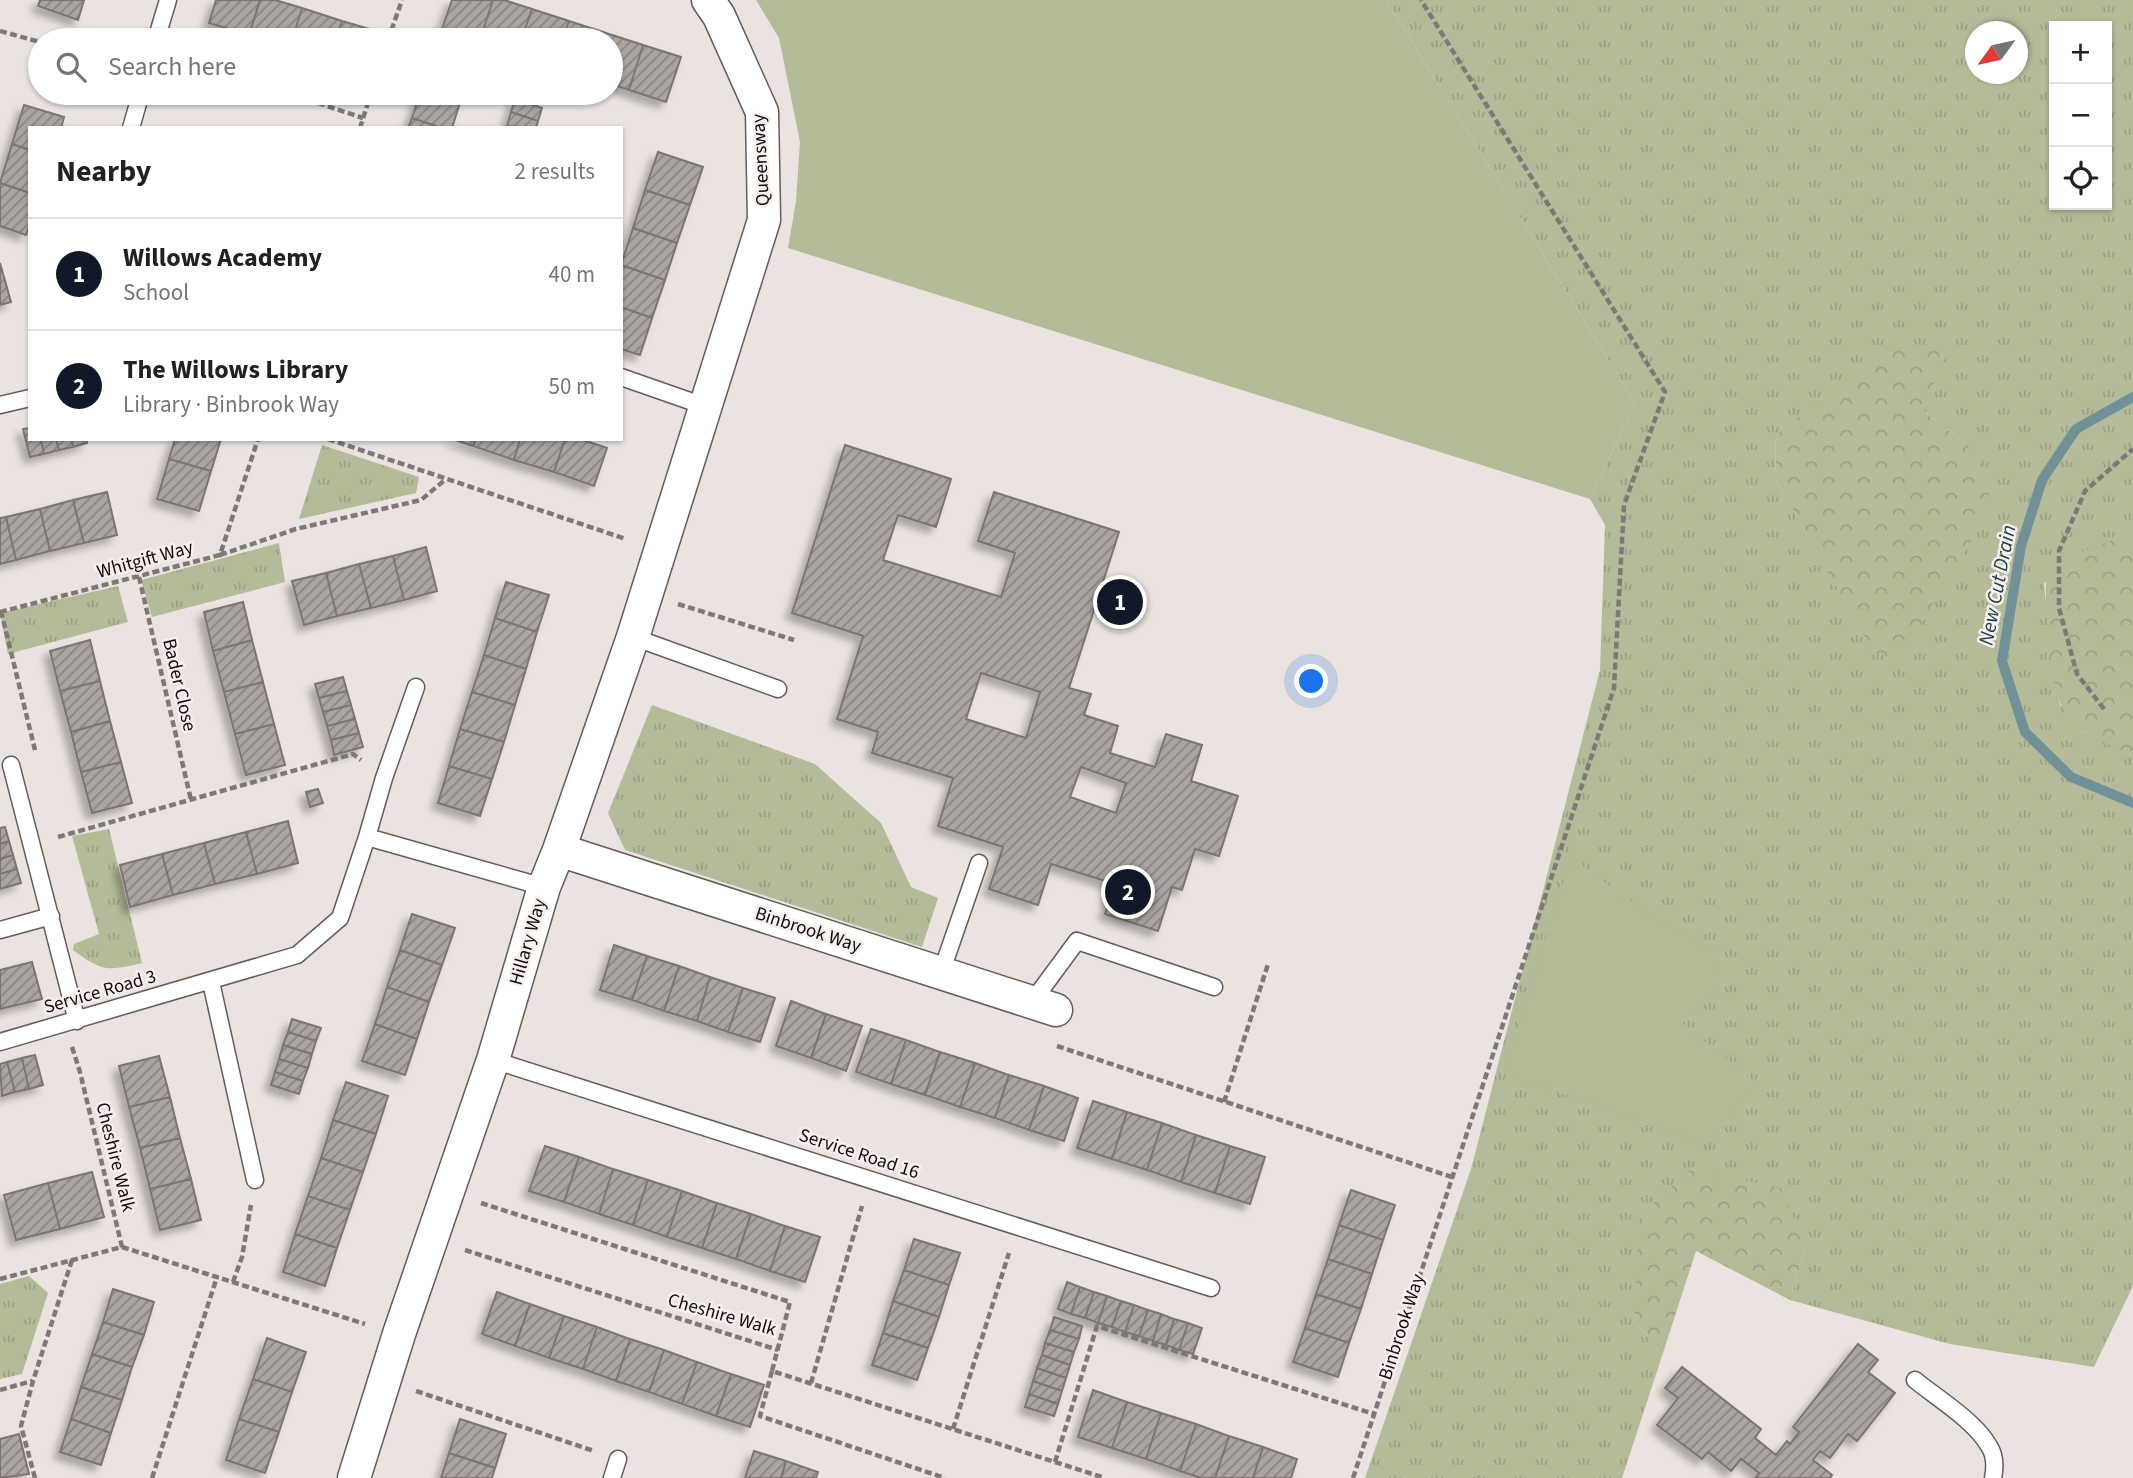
<!DOCTYPE html>
<meta charset="utf-8">
<style>
body{margin:0;font-family:"Source Sans 3",sans-serif;background:#f2f2f2;color:#202124}
.controls{position:absolute;right:21px;top:21px;display:grid;overflow:hidden;border-radius:0px;box-shadow:0 2px 5px #0004}
.controls button{width:63px;height:63px;display:grid;place-items:center;padding:0;border:0;border-bottom:2px solid #e0e0e0;background:#fff;color:#202124;font:35px sans-serif}
.compass{position:absolute;left:1965px;top:21px;width:63px;height:63px;border-radius:50%;background:#fff;box-shadow:0 2px 5px #0004;rotate:237deg}
.you{position:absolute;left:1312px;top:682px;width:24px;height:24px;margin:-18px;border:5px solid #fff;border-radius:50%;background:#1a73e8;box-shadow:0 0 0 10px #1a73e833}
.badge{display:grid;place-items:center;width:46px;height:46px;border-radius:50%;background:#111827;color:#fff;font-size:23px;font-weight:700}
.pin{position:absolute;translate:-50% -50%;border:4px solid #fff;box-shadow:0 2px 7px #0006}
.list{margin:0;padding:0;list-style:none}
h2{display:flex;justify-content:space-between;align-items:center;height:91px;margin:0;padding:0 28px;font-size:30px}
h2 small{font-size:23px;font-weight:400;color:#757577}
.list li{display:grid;grid-template-columns:46px 1fr auto;gap:21px;align-items:center;box-sizing:border-box;height:112px;padding:0 28px;border-top:2px solid #e0e0e0}
.list b{display:block;font-size:26px;white-space:nowrap}
.list p{margin:0;font-size:23px;white-space:nowrap;color:#757577}
.list em{font-size:23px;font-style:normal;color:#757577}
.icon{flex:none;width:38px;height:38px;fill:none;stroke:currentColor;stroke-width:2;stroke-linecap:round;stroke-linejoin:round}
.map{position:relative;flex:none;width:2133px;height:1478px;overflow:hidden}
.search{position:absolute;background:#fff;box-shadow:0 2px 5px #0004;left:28px;top:28px;width:595px;height:77px;display:flex;align-items:center;gap:18px;box-sizing:border-box;padding:0 24px;border-radius:38px;color:#757577;font-size:26px}
.panel{position:absolute;background:#fff;box-shadow:0 2px 5px #0004;left:28px;top:126px;width:595px;height:315px;border-radius:0px}
.map>svg:first-child{display:block}
.grass{fill:url(#grass-tufts);fill-rule:evenodd}
.forest{fill:url(#forest-crowns)}
.green{fill:#b4bb98}
.lines{fill:none;stroke-linecap:round;stroke-linejoin:round}
.stream{stroke:#709198;stroke-width:10}
.building{fill:url(#building-hatch);stroke:#7b7571;stroke-width:2;fill-rule:evenodd;filter:url(#shadow)}
.service-casing{stroke:#635d5a;stroke-width:19}
.minor-casing{stroke:#635d5a;stroke-width:35}
.path{stroke:#7e7977;stroke-width:4.5;stroke-dasharray:7 3.5;stroke-linecap:butt}
.service{stroke:#fff;stroke-width:16}
.minor{stroke:#fff;stroke-width:32}
.labels{text-anchor:middle;dominant-baseline:central;stroke-width:5;stroke-linejoin:round;paint-order:stroke}
.street-label{font-size:19px;fill:#0f0c0b;stroke:#f7f0ec}
.water-label{font-size:21px;font-style:italic;fill:#16424a;stroke:#f7f0ec}
</style>
<div class="map">
<svg width="2133" height="1478" viewBox="0 0 2133 1478">
<defs>
<pattern id="grass-tufts" width="24" height="20" patternUnits="userSpaceOnUse" patternTransform="scale(1.75)"><rect width="24" height="20" fill="#b4bb98"/><path d="M3 7l-1-3M5 7V3M7 7l1-3M15 17l-1-3M17 17v-4M19 17l1-3" fill="none" stroke="#9aa082"/></pattern>
<pattern id="forest-crowns" width="20" height="18" patternUnits="userSpaceOnUse" patternTransform="scale(1.75)"><rect width="20" height="18" fill="#b4bb98"/><path d="M2 6a3 3 0 1 1 6 0M12 15a3 3 0 1 1 6 0" fill="none" stroke="#9aa082"/></pattern>
<pattern id="building-hatch" width="6" height="6" patternUnits="userSpaceOnUse" patternTransform="scale(1.75)"><rect width="6" height="6" fill="#aba5a1"/><path d="M-1 1l2-2M0 6l6-6M5 7l2-2" fill="none" stroke="#8a8581"/></pattern>
<filter id="shadow"><feDropShadow dx="-6" dy="6" stdDeviation="3.5" flood-color="#0004"/></filter>
</defs>
<rect width="100%" height="100%" fill="#eae3df"/>
<path class="grass" d="M1386 0H2133V532L2044 583 2053 671 2060 705 2085 732 2133 756V1286L2094 1367 1950 1344 1790 1300 1806 1246 1691 1170 1634 1320 1662 1356 1622 1478H1365L1471 1169 1600 670 1605 525 1590 499 1635 403ZM2054 26H2107V205H2054ZM1976 32H2018V74H1976ZM1922 410 1981 456 1873 651 1776 480 1775 435Z
M322 445 419 477 416 493 299 519Z
M279 543 285 582 152 617 141 580Z
M118 586 128 622 8 654 0 613Z
M652 705 815 764 881 823 911 887 938 898 922 947 625 850 608 813Z
M109 829 142 963C107 971 103 972 73 950L74 944 99 934 72 836Z
M29 1276 48 1293 22 1374 0 1379V1284Z"/>
<path class="forest" d="M1902 340 1947 354 1922 410 1981 456 1992 506 1900 660 1873 652 1776 480 1775 435Z
M2133 532V756C2111 745 2085 736 2068 718 2049 696 2043 594 2047 565Z
M1690 1170 1781 1188 1806 1246 1790 1300 1696 1251 1662 1356 1634 1320 1640 1215Z"/>
<path class="green" d="M756 0H1386L1635 403 1590 499 788 248 796 201 800 142 779 38Z
M1571 857 1653 918 1712 950 1721 989 1681 1022 1756 1083 1708 1144 1504 1073Z"/>
<g class="lines">
<path class="stream" d="M2133 397 2076 429 2042 480 2021 546 2002 661 2025 732 2071 777 2133 803"/>
</g>
<path class="building" d="M40 0H84L78 20 38 6Z
M216 0H260L249 35 209 23Z
M260 0H275L302 8 292 40H265L249 35Z
M452 0H493L480 40 442 29Z
M493 0H504L532 9 521 40H480Z
M302 8 342 21 336 40H292Z
M532 9 569 21 562 40H521Z
M342 21 383 33 381 40H336Z
M569 21 606 33 604 40H562Z
M606 33 643 45 629 90 611 84V40H604Z
M643 45 681 57 666 102 629 90Z
M420 93H463L452 128H442L412 118Z
M515 99 542 108 538 121 511 112Z
M24 105 64 117 61 128H30V150L12 144Z
M511 112 538 121 536 128 507 126Z
M412 118 442 128H408Z
M12 144 30 150V193L0 183Z
M658 152 703 167 690 205 645 190Z
M0 183 30 193V224L26 235 0 226Z
M645 190 690 205 677 243 633 228Z
M633 228 677 243 665 280 621 265Z
M0 263 11 302 0 305Z
M621 265 665 280 652 318 621 307Z
M621 307 652 318 640 355 621 349Z
M30 428V439H41L44 454 30 457 23 429Z
M41 439H56L59 450 44 454Z
M56 439H71L73 447 59 450Z
M71 439H86L87 443 73 447Z
M175 439H221L211 471 169 459Z
M452 439H476L473 446Z
M476 439H520L514 460 473 446Z
M520 439H565L554 472 514 460Z
M565 439H580L607 448 594 486 554 472Z
M845 445 951 479 936 527 898 515 883 560 1001 597 1015 553 978 541 994 492 1119 532 1069 688 1091 694 1084 715 1118 726 1110 753 1155 767 1166 734 1202 745 1191 781 1238 796 1219 856 1195 849 1182 890 1172 887 1158 931 1105 914 1115 884 1051 864 1038 905 989 889 1003 847 938 826 953 778 872 753 878 732 837 719 863 636 792 613ZM981 673 1040 692 1026 738 966 719ZM1081 767 1126 783 1116 813 1070 797Z
M169 459 211 471 199 511 157 499Z
M107 492 117 535 84 543 73 500Z
M73 500 84 543 50 551 40 509Z
M40 509 50 551 16 560 6 517Z
M6 517 16 560 0 564V518Z
M426 547 437 591 404 600 393 556Z
M393 556 404 600 371 608 359 564Z
M359 564 371 608 337 616 326 573Z
M326 573 337 616 304 625 292 581Z
M506 582 549 595 537 632 495 618Z
M243 602 252 640 213 651 204 612Z
M495 618 537 632 526 669 484 655Z
M90 640 100 681 60 691 50 651Z
M252 640 263 682 224 692 213 651Z
M484 655 526 669 515 705 472 692Z
M343 677 347 691 319 698 315 684Z
M100 681 110 721 71 732 60 691Z
M263 682 274 724 235 734 224 692Z
M347 691 351 705 323 712 319 698Z
M472 692 515 705 504 742 460 729Z
M351 705 355 719 327 726 323 712Z
M355 719 359 733 331 740 327 726Z
M110 721 121 762 81 772 71 732Z
M274 724 285 765 246 775 235 734Z
M460 729 504 742 492 779 449 766Z
M359 733 363 747 334 755 331 740Z
M121 762 132 803 92 813 81 772Z
M449 766 492 779 480 816 438 803Z
M318 789 323 803 310 807 306 792Z
M288 821 298 863 257 874 246 832Z
M5 827 9 841 0 844V828Z
M246 832 257 874 215 884 204 843Z
M9 841 13 855 0 859V844Z
M204 843 215 884 173 895 162 854Z
M162 854 173 895 130 907 120 865Z
M13 855 17 869 0 874V859Z
M17 869 21 883 0 889V874Z
M412 914 455 928 442 965 400 950Z
M614 945 647 956 632 1000 600 990Z
M400 950 442 965 429 1002 387 987Z
M647 956 679 966 664 1011 632 1000Z
M32 962 42 999 0 1009V970Z
M679 966 710 977 697 1021 664 1011Z
M710 977 743 988 728 1032 697 1021Z
M387 987 429 1002 417 1039 375 1024Z
M743 988 775 998 760 1042 728 1032Z
M791 1001 826 1014 811 1058 776 1046Z
M826 1014 862 1026 846 1071 811 1058Z
M292 1019 321 1028 316 1041 288 1032Z
M375 1024 417 1039 405 1075 362 1061Z
M871 1029 906 1040 891 1084 856 1072Z
M288 1032 316 1041 312 1054 283 1045Z
M906 1040 940 1052 925 1095 891 1084Z
M283 1045 312 1054 308 1068 279 1059Z
M940 1052 975 1063 960 1107 925 1095Z
M35 1055 43 1085 29 1089 22 1058Z
M159 1056 170 1097 129 1107 119 1066Z
M22 1058 29 1089 15 1092 7 1062Z
M279 1059 308 1068 303 1081 275 1072Z
M7 1062 15 1092 2 1096 0 1064Z
M975 1063 1009 1075 995 1118 960 1107Z
M275 1072 303 1081 299 1094 271 1085Z
M1009 1075 1044 1086 1029 1130 995 1118Z
M346 1082 388 1096 376 1134 333 1120Z
M1044 1086 1078 1098 1064 1141 1029 1130Z
M170 1097 180 1138 140 1148 129 1107Z
M1093 1101 1127 1112 1112 1159 1077 1148Z
M1127 1112 1162 1123 1147 1170 1112 1159Z
M333 1120 376 1134 363 1172 321 1158Z
M1162 1123 1196 1135 1181 1182 1147 1170Z
M1196 1135 1230 1146 1215 1193 1181 1182Z
M180 1138 191 1179 150 1189 140 1148Z
M545 1146 579 1157 564 1202 529 1191Z
M1230 1146 1265 1157 1250 1204 1215 1193Z
M579 1157 613 1169 599 1214 564 1202Z
M321 1158 363 1172 350 1210 308 1196Z
M613 1169 648 1180 633 1225 599 1214Z
M92 1172 104 1217 60 1229 48 1183Z
M191 1179 201 1220 160 1230 150 1189Z
M648 1180 682 1191 667 1237 633 1225Z
M48 1183 60 1229 16 1240 4 1195Z
M1351 1190 1395 1205 1383 1240 1339 1225Z
M682 1191 717 1203 702 1248 667 1237Z
M308 1196 350 1210 337 1248 295 1234Z
M717 1203 751 1214 736 1259 702 1248Z
M751 1214 785 1226 770 1271 736 1259Z
M1339 1225 1383 1240 1372 1274 1328 1259Z
M785 1226 820 1237 805 1282 770 1271Z
M295 1234 337 1248 325 1286 283 1272Z
M914 1239 960 1253 949 1285 904 1270Z
M1328 1259 1372 1274 1361 1309 1316 1294Z
M904 1270 949 1285 939 1317 893 1301Z
M1067 1282 1080 1287 1071 1314 1058 1309Z
M1080 1287 1094 1292 1085 1318 1071 1314Z
M113 1289 154 1302 144 1335 103 1322Z
M497 1292 530 1304 515 1346 482 1334Z
M1094 1292 1107 1296 1098 1323 1085 1318Z
M1316 1294 1361 1309 1349 1343 1305 1328Z
M1107 1296 1121 1301 1112 1327 1098 1323Z
M893 1301 939 1317 928 1348 883 1333Z
M1121 1301 1134 1305 1125 1332 1112 1327Z
M530 1304 564 1316 549 1358 515 1346Z
M1134 1305 1148 1310 1139 1336 1125 1332Z
M1148 1310 1161 1314 1153 1341 1139 1336Z
M1161 1314 1174 1319 1166 1345 1153 1341Z
M564 1316 597 1327 583 1369 549 1358Z
M1054 1317 1082 1326 1079 1339 1050 1330Z
M1174 1319 1188 1323 1179 1350 1166 1345Z
M103 1322 144 1335 132 1367 92 1354Z
M1188 1323 1202 1328 1193 1354 1179 1350Z
M597 1327 630 1339 616 1381 583 1369Z
M1305 1328 1349 1343 1338 1377 1293 1362Z
M1050 1330 1079 1339 1074 1352 1045 1343Z
M883 1333 928 1348 917 1380 872 1365Z
M267 1338 306 1352 292 1392 253 1379Z
M630 1339 664 1350 649 1392 616 1381Z
M1045 1343 1074 1352 1070 1365 1042 1355Z
M1858 1344 1878 1360 1868 1372 1895 1393 1857 1441 1848 1434 1830 1458 1820 1451 1813 1460 1832 1475 1830 1478H1755L1759 1473 1741 1459 1731 1471 1708 1452 1702 1459 1657 1425 1678 1398 1665 1388 1682 1367 1761 1429 1755 1438 1776 1455 1787 1441 1790 1444 1799 1432 1793 1427Z
M664 1350 697 1362 682 1404 649 1392Z
M92 1354 132 1367 122 1400 81 1387Z
M1042 1355 1070 1365 1066 1378 1037 1368Z
M697 1362 731 1374 716 1416 682 1404Z
M1037 1368 1066 1378 1062 1391 1033 1381Z
M731 1374 764 1385 750 1427 716 1416Z
M253 1379 292 1392 279 1432 239 1419Z
M1033 1381 1062 1391 1058 1404 1029 1394Z
M81 1387 122 1400 111 1433 71 1419Z
M1093 1390 1127 1402 1112 1448 1078 1437Z
M1029 1394 1058 1404 1054 1416 1025 1407Z
M1127 1402 1161 1413 1146 1459 1112 1448Z
M1161 1413 1196 1424 1180 1471 1146 1459Z
M71 1419 111 1433 101 1465 60 1452Z
M239 1419 279 1432 265 1473 226 1460Z
M460 1419 506 1434 495 1468 449 1453Z
M1196 1424 1229 1436 1215 1478H1201L1180 1471Z
M19 1434 29 1474 0 1478V1439Z
M1229 1436 1263 1447 1253 1478H1215Z
M1263 1447 1297 1459 1291 1478H1253Z
M754 1451 786 1461 781 1478H745Z
M449 1453 495 1468 492 1478H441Z
M786 1461 818 1472 816 1478H781Z"/>
<g class="lines">
<defs>
<path id="service" d="M156 40 168 0
M131 128 141 93
M621 377 707 407
M0 405 30 398
M633 637 778 689
M11 765 77 1021
M367 837 544 887
M0 930 51 916
M941 973 979 863
M211 982 255 1180
M1032 1002 1077 941 1214 987
M0 1042 297 955 340 918 367 837 384 778 416 687
M493 1060 1211 1288
M1915 1380C1937 1398 1975 1421 1989 1446 1995 1455 1995 1468 1993 1478
M612 1478 618 1459"/>
<path id="minor" d="M559 850 1056 1010
M354 1478 399 1334 493 1060 544 887 559 850 633 637 764 220 762 112 719 16 708 0"/>
</defs>
<use href="#service" class="service-casing"/>
<use href="#minor" class="minor-casing"/>
<path class="path" d="M0 31 40 42
M388 40 402 0
M288 93 363 118
M360 128 371 93
M328 439 626 539
M220 555 296 529 421 500 446 479
M139 577 191 800
M678 604 794 640
M1 611 35 750
M0 612 220 555 258 439
M2104 709 2077 674 2059 608V551L2085 491 2133 449
M58 837 353 754 361 760
M1057 1046 1452 1177
M72 1047 80 1072 122 1247
M1224 1102 1268 964
M481 1203 790 1302 772 1371 1055 1462 1097 1326 1374 1414
M122 1247 365 1324
M465 1250 778 1350
M0 1279 122 1247
M233 1282 242 1257 251 1205
M772 1371 760 1416 945 1478
M811 1383 862 1206
M0 1390 32 1381
M416 1391 594 1451
M953 1429 1009 1253
M1055 1462 1105 1478
M35 1478 21 1426 33 1381 72 1260
M152 1478 217 1277
M1353 1478 1614 688 1624 505 1665 392 1421 0"/>
<use href="#service" class="service"/>
<use href="#minor" class="minor"/>
</g>
<g class="labels">
<g class="street-label">
<text transform="translate(761 160) rotate(-93)">Queensway</text>
<text transform="translate(145 560) rotate(-15)">Whitgift Way</text>
<text transform="translate(179 685) rotate(77)">Bader Close</text>
<text transform="translate(808 930) rotate(18)">Binbrook Way</text>
<text transform="translate(528 942) rotate(-74)">Hillary Way</text>
<text transform="translate(100 992) rotate(-16)">Service Road 3</text>
<text transform="translate(859 1154) rotate(18)">Service Road 16</text>
<text transform="translate(115 1157) rotate(76)">Cheshire Walk</text>
<text transform="translate(722 1315) rotate(16)">Cheshire Walk</text>
<text transform="translate(1402 1327) rotate(-72)">Binbrook Way</text>
</g>
<g class="water-label">
<text transform="translate(1997 585) rotate(-79)">New Cut Drain</text>
</g>
</g>
</svg>
<div class="controls">
<button>+</button>
<button>−</button>
<button><svg class="icon" aria-label="locate" viewBox="0 0 24 24"><circle cx="12" cy="12" r="6"/><path d="M12 2v4M12 18v4M2 12h4M18 12h4"/></svg></button>
</div>
<svg class="compass" viewBox="-18 -18 36 36"><path d="M0-13l5 13h-10z" fill="#e53935"/><path d="M0 13l5-13h-10z" fill="#757577"/></svg>
<div class="you"></div>
<div class="pin badge" style="left:1120px;top:602px">1</div>
<div class="pin badge" style="left:1128px;top:892px">2</div>
<div class="search"><svg class="icon" aria-label="search" viewBox="0 0 24 24"><circle cx="10" cy="10" r="6"/><path d="M15 15l6 6"/></svg>Search here</div>
<section class="panel">
<h2>Nearby<small>2 results</small></h2>
<ul class="list">
<li><span class="badge">1</span><div><b>Willows Academy</b><p>School</p></div><em>40 m</em></li>
<li><span class="badge">2</span><div><b>The Willows Library</b><p>Library · Binbrook Way</p></div><em>50 m</em></li>
</ul>
</section>
</div>
